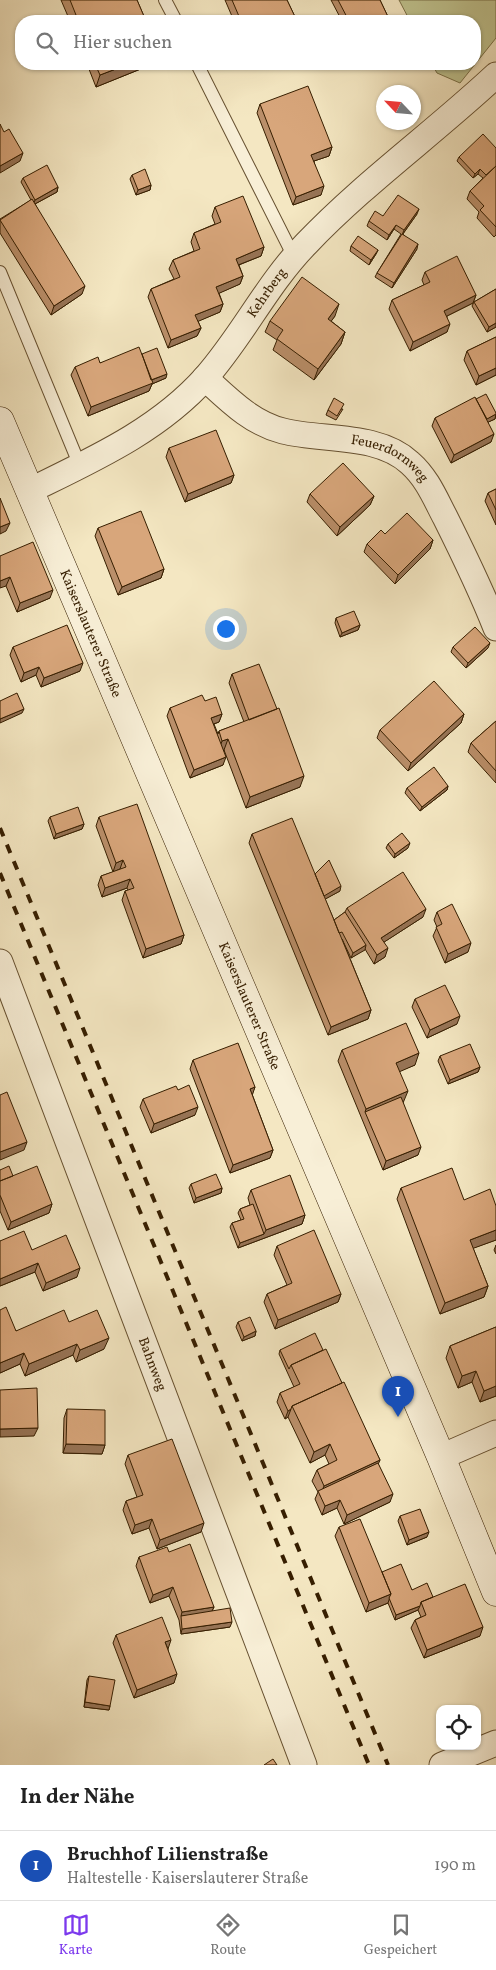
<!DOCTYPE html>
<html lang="de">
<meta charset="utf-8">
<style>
body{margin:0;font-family:Vollkorn,serif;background:#f6f6f6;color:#222}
.controls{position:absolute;right:15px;bottom:15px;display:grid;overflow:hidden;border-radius:10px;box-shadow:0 1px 4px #0004}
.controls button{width:45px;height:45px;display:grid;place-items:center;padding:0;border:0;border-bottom:1px solid #e0e0e0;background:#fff;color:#222;font:25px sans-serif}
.compass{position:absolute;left:376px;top:85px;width:45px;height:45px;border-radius:50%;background:#fff;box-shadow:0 1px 4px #0004;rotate:296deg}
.you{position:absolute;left:225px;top:628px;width:18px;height:18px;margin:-12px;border:4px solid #fff;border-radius:50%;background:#1a73e8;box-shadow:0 0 0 8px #1a73e833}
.badge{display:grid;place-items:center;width:32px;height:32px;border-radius:50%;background:#7c3aed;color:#fff;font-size:16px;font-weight:700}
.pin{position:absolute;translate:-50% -41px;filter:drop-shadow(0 1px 2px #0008)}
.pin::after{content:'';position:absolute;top:26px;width:18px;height:15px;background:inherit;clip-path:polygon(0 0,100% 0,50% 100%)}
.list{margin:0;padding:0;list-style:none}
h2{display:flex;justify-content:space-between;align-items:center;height:65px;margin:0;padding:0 20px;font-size:21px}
h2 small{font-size:16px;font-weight:400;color:#767676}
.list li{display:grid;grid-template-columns:32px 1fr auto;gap:15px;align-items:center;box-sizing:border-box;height:70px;padding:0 20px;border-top:1px solid #e0e0e0}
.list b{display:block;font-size:19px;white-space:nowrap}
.list p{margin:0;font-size:16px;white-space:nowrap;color:#767676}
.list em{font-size:16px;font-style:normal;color:#767676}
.icon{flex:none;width:28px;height:28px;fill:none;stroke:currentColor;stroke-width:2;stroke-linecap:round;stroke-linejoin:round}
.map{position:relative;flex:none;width:496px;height:1765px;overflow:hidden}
.search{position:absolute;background:#fff;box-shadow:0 1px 4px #0004;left:15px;right:15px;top:15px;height:55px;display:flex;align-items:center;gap:12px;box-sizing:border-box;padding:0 18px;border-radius:20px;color:#767676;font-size:19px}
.sheet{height:135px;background:#fff}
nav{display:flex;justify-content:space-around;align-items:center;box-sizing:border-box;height:70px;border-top:1px solid #e0e0e0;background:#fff;font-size:14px;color:#767676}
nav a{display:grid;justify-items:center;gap:2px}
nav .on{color:#7c3aed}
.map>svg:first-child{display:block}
.green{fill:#c0c490;stroke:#7b7148}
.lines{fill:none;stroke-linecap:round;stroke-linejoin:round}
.lane-casing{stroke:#665030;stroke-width:14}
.street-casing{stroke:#665030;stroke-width:27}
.secondary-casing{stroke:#361e00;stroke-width:29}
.lane{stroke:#f8efd7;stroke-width:12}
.street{stroke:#f8efd7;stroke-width:25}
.secondary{stroke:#f8efd7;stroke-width:28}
.rail{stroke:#361e00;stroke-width:4;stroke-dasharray:9 9;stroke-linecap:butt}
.wall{fill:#ba8f6a;stroke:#361e00}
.shaded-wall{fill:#977456;stroke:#361e00}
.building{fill:#d8a67b;stroke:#361e00}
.labels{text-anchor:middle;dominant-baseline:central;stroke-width:4.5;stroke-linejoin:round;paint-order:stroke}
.street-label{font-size:14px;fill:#361e00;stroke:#f8efd7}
</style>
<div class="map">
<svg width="496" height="1765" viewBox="0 0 496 1765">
<rect width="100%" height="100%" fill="#f4e7c2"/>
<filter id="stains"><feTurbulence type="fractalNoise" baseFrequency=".004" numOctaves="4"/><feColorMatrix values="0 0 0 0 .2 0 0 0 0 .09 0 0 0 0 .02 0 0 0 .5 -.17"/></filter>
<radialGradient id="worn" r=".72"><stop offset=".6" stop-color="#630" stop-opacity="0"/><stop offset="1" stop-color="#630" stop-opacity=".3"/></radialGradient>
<path class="green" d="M399 0H496V38L460 83 437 73 432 64H475V21H410Z"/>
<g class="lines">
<defs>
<path id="lane" d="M165 0 176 21
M197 64 294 257
M0 272 80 466"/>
<g id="street">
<path id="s1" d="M205 378C228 399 251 423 283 431 322 441 378 433 410 463 427 478 435 498 445 517 463 553 481 590 496 628"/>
<path id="s2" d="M29 491C92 460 158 431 206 377 243 335 267 284 306 244 364 183 434 133 496 75"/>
<path id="s3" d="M0 962 304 1765"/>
<path d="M441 1457 496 1433"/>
<path d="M442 1765 496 1743"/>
</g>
<g id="secondary">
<path id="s4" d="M0 421 441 1457 496 1592"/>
</g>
</defs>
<use href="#lane" class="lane-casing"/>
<use href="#street" class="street-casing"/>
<use href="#secondary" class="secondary-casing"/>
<use href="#lane" class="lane"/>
<use href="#street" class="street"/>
<use href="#secondary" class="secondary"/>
<path class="rail" d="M0 828 388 1765
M0 873 369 1765"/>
</g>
<path class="wall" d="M61 0H137L146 21H70Z
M225 0H287L297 21H234Z
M331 0H380L390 21H342Z
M87 64H153L96 87Z
M260 104 332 147 329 156 314 161 321 195 293 205 257 113Z
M496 148V235L494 237 477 218 479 212 467 199 470 191 483 178 478 174 473 178 457 161 459 157Z
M132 175 151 185 150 190 136 195 130 179Z
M23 178 58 187 57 192 35 204 82 294 51 315 0 233V219L31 200 21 182Z
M215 207 264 247 261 256 239 265 243 276 240 284 219 293 223 304 220 312 198 321 201 328 197 336 168 348 148 297 151 289 174 279 169 269 173 260 194 251 191 242 194 233 215 224 212 216Z
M417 214 403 234 417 249 392 288 375 277 377 273 401 234 394 229 387 240 367 226 369 221 383 216Z
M351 246 378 250 376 254 369 265 350 251Z
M425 272 476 295 473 303 447 316V332L410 351 389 309 392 300 424 285 422 280Z
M496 289V327L487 332 472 306 474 302Z
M335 316 331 321 345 332 341 344 314 380 273 350 277 340 265 332 270 321Z
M496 337V375L476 385 464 360 467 351Z
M142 354 166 378 152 384 149 391 88 416 71 375 75 367 100 363Z
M476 399 496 413 495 419 488 422 491 442 451 463 432 426 435 418Z
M343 409 336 420 326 415 328 410Z
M169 448 234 475 231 483 185 502 166 457Z
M496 489V525L485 501 488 493Z
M310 494 374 496 370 505 337 536 307 502Z
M98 528 164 569 161 578 118 595 95 536Z
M385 534 433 540 430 549 395 584 364 552 367 544Z
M0 556 50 598 17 612 6 586Z
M336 618 360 625 358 630 340 637 335 623Z
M13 647 80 671 41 687 36 675 21 682 10 655Z
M453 647 488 648 466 668 451 652Z
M232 674 300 787 246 808 224 750 223 765 190 778 167 716 170 708 205 701 222 714 219 722 214 724 218 734 219 731 244 722 229 683Z
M464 714 461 723 408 771 377 738 380 730Z
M496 721V783L468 752 471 743Z
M448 786 447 790 420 811 405 793 407 788Z
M50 817 84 824 82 829 54 839 48 821Z
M99 817 184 935 181 944 143 958 122 900 125 891 128 890 127 888 102 897 98 885 101 876 113 872 96 826Z
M252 834 340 891 325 899 334 920 345 912 347 908 423 917 384 942 385 957 374 964 365 949 351 958 342 939 371 1010 368 1019 328 1035 249 843Z
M388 844 408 848 394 858 386 848Z
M437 912 468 952 445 963 433 936 437 927 434 920Z
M415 999 457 1024 427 1038 412 1007Z
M342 1050 415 1065 399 1071 403 1103 418 1155 383 1170 338 1061Z
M440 1056 480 1067 478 1072 448 1084 438 1061Z
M193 1060 255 1087 252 1094 273 1150 270 1158 230 1173 190 1069Z
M143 1099 195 1115 151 1133 140 1107Z
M0 1170 13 1176 52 1204 49 1213 8 1230 0 1211Z
M191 1184 222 1188 221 1193 194 1203 189 1188Z
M401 1188 496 1240 473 1248 488 1286 484 1297 440 1314 397 1199Z
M251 1190 305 1215 302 1224 238 1248 230 1227 232 1223 241 1220 238 1213 240 1209 250 1205 248 1198Z
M0 1241 32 1250 77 1277 43 1291 35 1272 0 1286Z
M496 1245V1254L494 1250Z
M277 1246 341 1294 338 1302 275 1329 264 1302 267 1294 287 1285 274 1255Z
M0 1310 16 1331 69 1322 104 1349 76 1362 73 1355 25 1376 20 1364 0 1373Z
M238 1322 256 1331 255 1336 242 1341 236 1327Z
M496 1327V1396L480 1402 472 1382 458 1388 446 1358 450 1346Z
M280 1350H323L342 1383 380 1460 378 1463 390 1502 344 1524 337 1508 322 1515 315 1499 318 1492 312 1481 317 1470 329 1464 325 1455 310 1463 288 1417 285 1419 277 1402 280 1393 294 1387 279 1354Z
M67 1409 105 1445 102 1454 63 1453 64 1418Z
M128 1455 201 1532 157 1549 149 1528 132 1534 123 1510 126 1501 137 1497 125 1464Z
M400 1516 427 1537 407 1545 398 1521Z
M339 1527 382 1572 412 1590 433 1597 480 1636 424 1658 411 1628 415 1620 421 1617 418 1610 395 1620 388 1603 366 1612 335 1536Z
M169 1552 214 1607 212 1611 230 1627 181 1634 179 1620 169 1596 150 1603 136 1566 139 1557Z
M116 1635 168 1649 174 1683 134 1698 113 1643Z
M89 1676 110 1706 109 1710 84 1707 87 1680Z"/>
<path class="shaded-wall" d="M129 64H153L96 87 100 75Z
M332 147 329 156 308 163 311 155Z
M23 153 20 161 0 173V166Z
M480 169 478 174 473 178 475 174Z
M151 185 150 190 136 195 138 190Z
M324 186 321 195 293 205 296 197Z
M58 187 57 192 33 205 35 200Z
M419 209 417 214 402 235 404 230Z
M396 225 394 229 387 240 389 235Z
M418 244 417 249 392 288 394 283Z
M264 247 261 256 233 267 236 259Z
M378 250 376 254 369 265 371 260Z
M243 276 240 284 213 296 216 287Z
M85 286 82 294 51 315 54 306Z
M476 295 473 303 441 319 444 311Z
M223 304 220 312 192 324 195 315Z
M339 304 335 316 324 331 328 319Z
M496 323V327L487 332 489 327Z
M450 324 447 332 410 351 413 342Z
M201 328 197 336 168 348 171 340Z
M345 332 341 344 314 380 318 369Z
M496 368V375L476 385 479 376Z
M167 374 166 378 152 384 149 391 88 416 91 407 149 381Z
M496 414 495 419 482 425 484 420Z
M494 434 491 442 451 463 454 455Z
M234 475 231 483 185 502 188 494Z
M374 496 370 505 337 536 340 527Z
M10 523 6 531 0 534V527Z
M433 540 430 549 395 584 398 575Z
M164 569 161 578 118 595 122 587Z
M10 577 6 586 0 588V581Z
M53 590 50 598 17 612 20 603Z
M360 625 358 630 340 637 342 633Z
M490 643 488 648 466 668 468 663Z
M83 663 80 671 41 687 44 678Z
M39 667 36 675 21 682 24 673Z
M24 709 22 713 0 723V719Z
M222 714 219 722 208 726 211 718Z
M464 714 461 723 408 771 411 763Z
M228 739 224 750 218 752 222 741Z
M226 757 223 765 190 778 194 770Z
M304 776 300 787 246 808 250 797Z
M448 786 447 790 420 811 422 807Z
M84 824 82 829 54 839 56 834Z
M410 843 408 848 394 858 395 854Z
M123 860 120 869 113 872 116 863Z
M130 879 127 888 102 897 105 888Z
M341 886 340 891 320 902 321 897Z
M426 909 423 917 378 946 381 938Z
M184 935 181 944 143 958 146 949Z
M471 943 468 952 445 963 448 954Z
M366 945 365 950 351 958 353 953Z
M388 948 385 957 374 964 377 955Z
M371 1010 368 1019 328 1035 331 1027Z
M460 1016 457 1024 427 1038 430 1030Z
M419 1053 415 1065 392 1075 396 1063Z
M480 1067 478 1072 448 1084 450 1080Z
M255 1087 252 1096 250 1089Z
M408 1091 403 1103 365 1112 366 1109Z
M198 1107 195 1115 151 1133 154 1124Z
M27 1142 24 1150 0 1160V1152Z
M421 1147 418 1155 383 1170 386 1161Z
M273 1150 270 1158 230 1173 233 1165Z
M222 1188 221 1193 194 1203 196 1198Z
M52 1204 49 1213 8 1230 11 1222Z
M305 1215 302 1224 238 1248 240 1243 264 1234 266 1230Z
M496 1230V1240L466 1251 470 1240Z
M38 1263 35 1272 0 1286V1279Z
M80 1268 77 1277 43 1291 46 1283Z
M488 1286 484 1297 440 1314 445 1303Z
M341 1294 338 1302 275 1329 278 1320Z
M256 1331 255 1336 242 1341 244 1337Z
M109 1338 104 1349 76 1362 80 1350Z
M77 1344 73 1355 25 1376 29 1364Z
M24 1353 20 1364 0 1373V1363Z
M476 1371 472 1382 458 1388 462 1376Z
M496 1386V1396L480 1402 484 1391Z
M291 1409 288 1417 285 1419 288 1411Z
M38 1428 34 1436 0 1437V1429Z
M66 1444 105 1445 102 1454 63 1453Z
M330 1444 325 1455 310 1463 314 1452Z
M380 1460 375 1472 320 1496 324 1486Z
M393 1494 390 1502 344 1524 347 1515Z
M340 1500 337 1508 322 1515 325 1506Z
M152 1519 149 1528 132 1534 135 1525Z
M204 1523 201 1532 157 1549 160 1540Z
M429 1532 427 1537 407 1545 409 1540Z
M173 1587 169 1596 150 1603 153 1595Z
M391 1594 388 1603 366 1612 369 1603Z
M420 1606 418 1610 395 1620 396 1615Z
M214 1607 210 1615 181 1616 182 1612Z
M232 1622 230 1627 181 1634 182 1629Z
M483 1627 480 1636 424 1658 427 1650Z
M171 1640 168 1649 165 1642Z
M177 1674 174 1683 134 1698 137 1690Z
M85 1702 110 1706 109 1710 84 1707Z"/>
<path class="building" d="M70 0H137L146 21H75L73 17 76 15Z
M232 0H287L297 21H241Z
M338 0H380L390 21H349Z
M95 64H129L100 75Z
M308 86 332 147 311 155 324 186 296 197 260 104Z
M0 124 4 132 9 129 23 153 0 166Z
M483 134 496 148V166L486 175 480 169 475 174 459 157Z
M47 165 58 187 35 200 23 178Z
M496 166V227L480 210 484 206 470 191Z
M145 169 151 185 138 190 132 175Z
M398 195 419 209 404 230 396 225 389 235 369 221 375 211 383 216Z
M243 196 264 247 236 259 243 276 216 287 223 304 195 315 201 328 171 340 151 289 180 277 173 260 200 249 194 233 221 222 215 207Z
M32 199 85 286 54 306 0 220Z
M402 234 418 244 394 283 377 273Z
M358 236 378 250 371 260 351 246Z
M457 256 476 295 444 311 450 324 413 342 392 300 430 282 425 272Z
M302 277 339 304 328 319 345 332 318 369 277 339 283 330 270 321Z
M496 289V323L489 327 474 302Z
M496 337V368L479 376 467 351Z
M139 347 153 383 91 407 75 367 98 357 100 363Z
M157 348 167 374 151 380 142 354Z
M486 394 496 413V414L487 419 476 399Z
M475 397 494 434 454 455 435 418Z
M334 398 344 404 337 416 328 410Z
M216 430 234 475 188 494 169 448Z
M343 463 374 496 340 527 310 494Z
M496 489V510L488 493Z
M0 498 10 523 0 527Z
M141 511 164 569 122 587 98 528Z
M407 513 433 540 398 575 367 544 381 530 385 534Z
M33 542 53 590 20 603 10 577 0 581V556Z
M354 611 360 625 342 633 336 618Z
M67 625 83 663 44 678 39 667 24 673 13 647Z
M475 627 490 643 468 663 453 647Z
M259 664 277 709 249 720 232 674Z
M434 681 464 714 411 763 380 730Z
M17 693 24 709 0 719V701Z
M202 695 205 701 216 697 222 714 211 718 226 757 194 770 170 708Z
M279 708 304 776 250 797 228 739 222 741 219 731Z
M496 721V771L471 743Z
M434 767 448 786 422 807 407 788Z
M137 804 184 935 146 949 125 891 134 888 130 879 105 888 101 876 126 867 123 860 116 863 99 817Z
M78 807 84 824 56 834 50 817Z
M292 818 371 1010 331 1027 252 834Z
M402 833 410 843 395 854 388 844Z
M329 860 341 886 324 896 315 874Z
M403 872 426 909 381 938 388 948 377 955 347 908Z
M452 904 471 943 448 954 436 927 442 924 437 912Z
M345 912 366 945 353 953 342 932 339 933 334 920Z
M445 985 460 1016 430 1030 415 999Z
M406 1023 419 1053 396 1063 408 1091 366 1109 342 1050Z
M238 1043 255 1087 250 1089 273 1150 233 1165 193 1060Z
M470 1044 480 1067 450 1080 440 1056Z
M189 1085 198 1107 154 1124 143 1099 176 1086 178 1090Z
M7 1092 27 1142 0 1152V1095Z
M401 1097 421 1147 386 1161 365 1112Z
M9 1166 13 1176 0 1181V1170Z
M37 1166 52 1204 11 1222 0 1195V1181Z
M452 1168 464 1200 490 1189 496 1206V1230L470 1240 488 1286 445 1303 401 1188Z
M216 1174 222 1188 196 1198 191 1184Z
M290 1175 305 1215 266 1230 251 1190Z
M253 1204 264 1234 240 1243 232 1223 244 1219 240 1209Z
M314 1230 341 1294 278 1320 267 1294 292 1283 277 1246Z
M24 1231 32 1250 66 1235 80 1268 46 1283 38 1263 0 1279V1241Z
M6 1307 16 1331 64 1310 69 1322 97 1310 109 1338 80 1350 77 1344 29 1364 24 1353 0 1363V1310Z
M250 1317 256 1331 244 1337 238 1322Z
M496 1327V1386L484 1391 476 1371 462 1376 450 1346Z
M315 1333 323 1350 291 1365 289 1369 280 1350Z
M326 1349 342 1383 292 1406 291 1409 288 1411 280 1393 300 1384 291 1365Z
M344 1382 380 1460 324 1486 317 1470 337 1460 330 1444 314 1452 292 1406Z
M37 1388 38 1428 0 1429V1390Z
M67 1409 105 1410V1445L66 1444Z
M172 1439 204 1523 160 1540 152 1519 135 1525 126 1501 143 1495 128 1455Z
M378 1463 393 1494 347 1515 340 1500 325 1506 318 1491Z
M420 1509 429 1532 409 1540 400 1516Z
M360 1519 391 1594 369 1603 339 1527Z
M190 1544 214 1607 182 1612 173 1587 153 1595 139 1557 167 1547 169 1552Z
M401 1564 412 1590 427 1583 433 1597 421 1602 420 1606 396 1615 389 1598 391 1594 382 1572Z
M465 1584 483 1627 427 1650 415 1620 426 1615 421 1602Z
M230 1608 232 1622 182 1629 181 1616Z
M162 1617 171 1640 165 1642 177 1674 137 1690 116 1635Z
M89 1676 115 1680 110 1706 85 1702Z
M273 1759 277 1765H264Z"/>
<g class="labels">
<g class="street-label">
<text stroke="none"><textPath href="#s2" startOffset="316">Kehrberg</textPath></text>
<text stroke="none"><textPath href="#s1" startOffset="208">Feuerdornweg</textPath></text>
<text stroke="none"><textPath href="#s4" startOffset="231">Kaiserslauterer Straße</textPath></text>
<text stroke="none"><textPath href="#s4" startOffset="636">Kaiserslauterer Straße</textPath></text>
<text stroke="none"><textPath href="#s3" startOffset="430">Bahnweg</textPath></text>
</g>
</g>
<rect width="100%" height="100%" filter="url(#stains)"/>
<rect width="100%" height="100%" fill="url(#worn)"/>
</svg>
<div class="controls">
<button><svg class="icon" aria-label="locate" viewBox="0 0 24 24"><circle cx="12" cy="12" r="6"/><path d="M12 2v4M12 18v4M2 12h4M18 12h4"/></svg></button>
</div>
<svg class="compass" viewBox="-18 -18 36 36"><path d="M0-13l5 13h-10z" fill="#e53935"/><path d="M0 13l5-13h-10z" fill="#767676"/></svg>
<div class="you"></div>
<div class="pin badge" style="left:398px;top:1417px;background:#1a4fb4">1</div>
<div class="search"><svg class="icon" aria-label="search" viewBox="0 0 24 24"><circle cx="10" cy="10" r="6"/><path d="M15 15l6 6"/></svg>Hier suchen</div>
</div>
<section class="sheet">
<h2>In der Nähe<small></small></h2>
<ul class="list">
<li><span class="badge" style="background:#1a4fb4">1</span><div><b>Bruchhof Lilienstraße</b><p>Haltestelle · Kaiserslauterer Straße</p></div><em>190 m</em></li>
</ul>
</section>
<nav>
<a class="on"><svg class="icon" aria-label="map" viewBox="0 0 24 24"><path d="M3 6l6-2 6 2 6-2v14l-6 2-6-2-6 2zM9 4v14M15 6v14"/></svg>Karte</a>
<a><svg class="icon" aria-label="directions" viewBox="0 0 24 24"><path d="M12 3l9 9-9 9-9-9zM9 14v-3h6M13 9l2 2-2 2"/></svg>Route</a>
<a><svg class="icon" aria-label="saved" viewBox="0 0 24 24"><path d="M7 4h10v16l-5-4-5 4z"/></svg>Gespeichert</a>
</nav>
